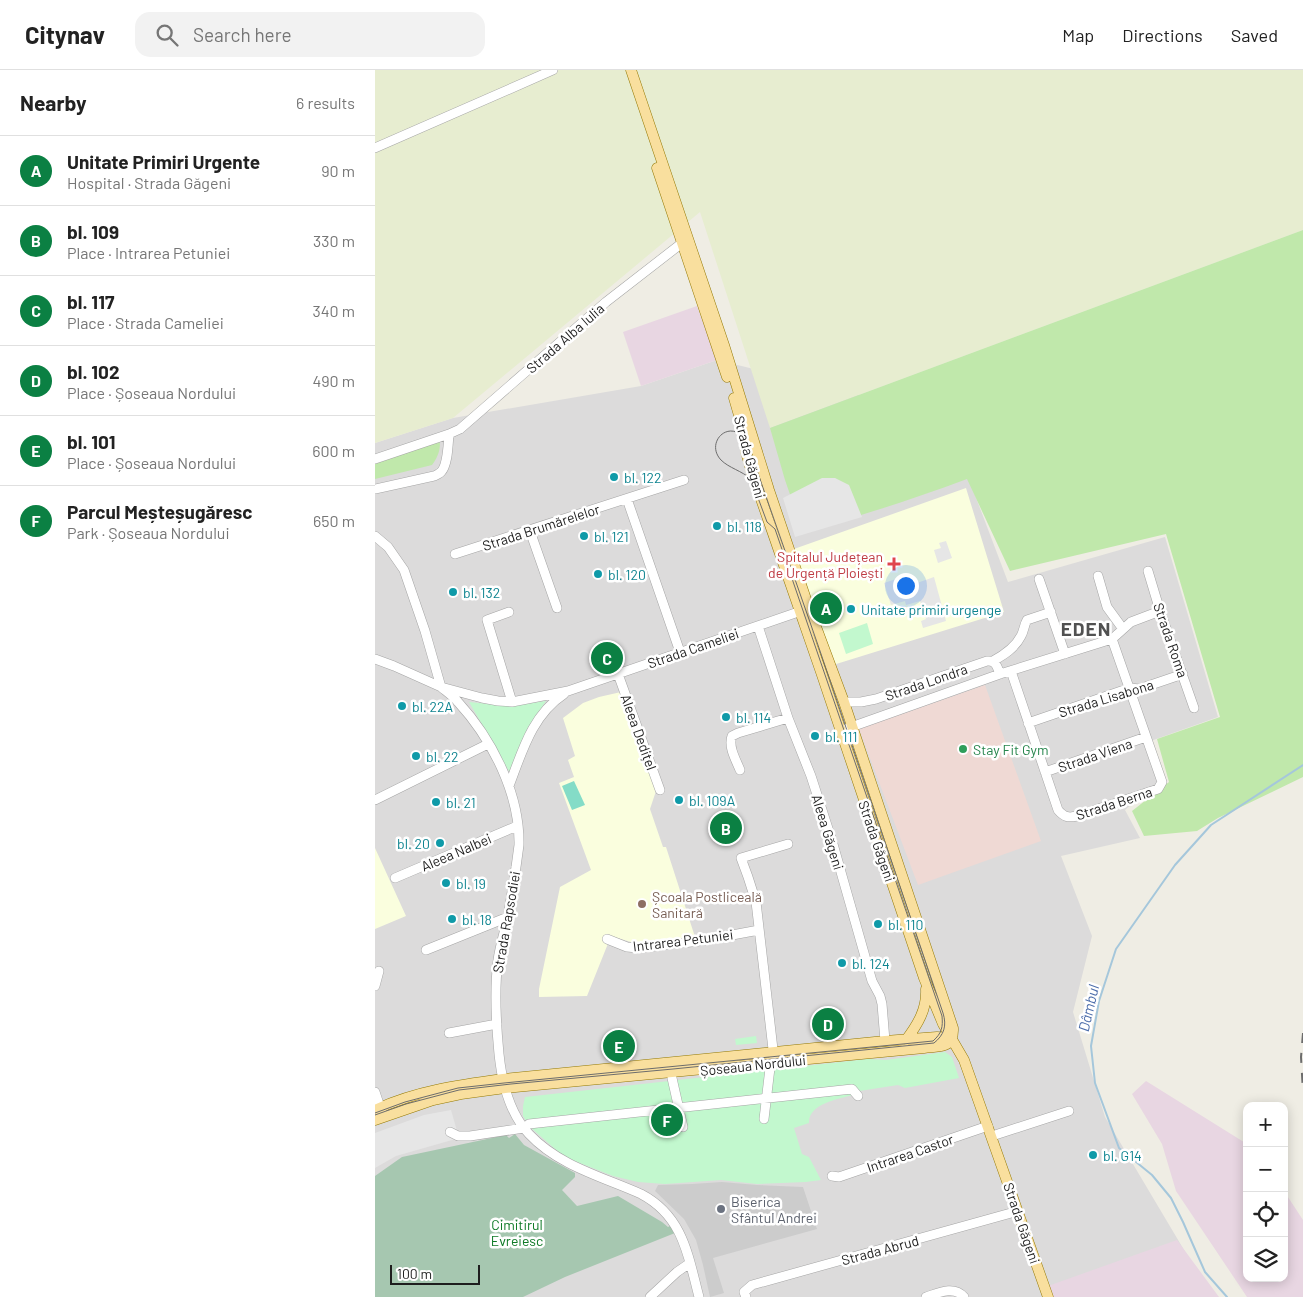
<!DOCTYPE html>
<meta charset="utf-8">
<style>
body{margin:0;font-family:Barlow,sans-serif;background:#f2f2f2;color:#222}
.controls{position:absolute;right:15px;bottom:15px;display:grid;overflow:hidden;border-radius:10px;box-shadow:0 2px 12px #0003}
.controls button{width:45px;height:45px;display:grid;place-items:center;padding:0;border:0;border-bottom:1px solid #e0e0e0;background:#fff;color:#222;font:25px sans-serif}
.scale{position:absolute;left:15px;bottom:12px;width:90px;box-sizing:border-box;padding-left:5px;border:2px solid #1e1e1e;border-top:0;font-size:14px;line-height:18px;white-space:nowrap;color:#1e1e1e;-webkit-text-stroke:4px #fff;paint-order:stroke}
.you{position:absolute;left:530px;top:515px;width:18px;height:18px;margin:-12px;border:4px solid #fff;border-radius:50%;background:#1a73e8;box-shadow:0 0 0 8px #1a73e833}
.badge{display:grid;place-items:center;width:32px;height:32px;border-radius:50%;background:#0b8043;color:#fff;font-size:16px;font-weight:700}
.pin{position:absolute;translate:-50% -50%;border:2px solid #fff;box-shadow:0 1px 5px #0006}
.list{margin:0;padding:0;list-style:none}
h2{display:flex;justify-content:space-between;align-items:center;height:65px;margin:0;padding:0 20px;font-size:21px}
h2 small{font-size:16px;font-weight:400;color:#767676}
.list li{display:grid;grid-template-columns:32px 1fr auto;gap:15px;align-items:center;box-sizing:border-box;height:70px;padding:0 20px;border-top:1px solid #e0e0e0}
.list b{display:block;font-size:19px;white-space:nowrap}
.list p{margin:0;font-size:16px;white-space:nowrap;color:#767676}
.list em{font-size:16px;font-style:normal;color:#767676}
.icon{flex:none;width:28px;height:28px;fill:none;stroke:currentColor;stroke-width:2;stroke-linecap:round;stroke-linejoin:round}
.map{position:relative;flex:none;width:928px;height:1227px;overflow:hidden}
header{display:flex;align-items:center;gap:30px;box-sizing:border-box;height:70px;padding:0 25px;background:#fff;border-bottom:1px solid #e0e0e0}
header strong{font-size:24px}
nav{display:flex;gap:28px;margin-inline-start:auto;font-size:18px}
.search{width:350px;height:45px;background:#f2f2f2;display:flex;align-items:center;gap:12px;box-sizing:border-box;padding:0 18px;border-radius:15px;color:#767676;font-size:19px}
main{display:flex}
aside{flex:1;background:#fff}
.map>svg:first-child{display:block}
.residential{fill:#dcdbdb}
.commercial{fill:#efd9d4}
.industrial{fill:#e8d6e2}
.education{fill:#fafede}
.religious{fill:#ccc}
.farmland{fill:#e7edd0}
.grass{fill:#c0e8ab}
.cemetery{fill:#a6c7b0}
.park{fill:#c2f8ce}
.pitch{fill:#84dcc7}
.parking{fill:#e6e6e6}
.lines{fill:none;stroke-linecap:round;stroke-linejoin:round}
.stream{stroke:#a5c7db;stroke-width:2}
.minor-casing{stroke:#a5a5a5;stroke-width:10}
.major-casing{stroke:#947904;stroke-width:11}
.minor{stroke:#fff;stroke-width:9}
.major{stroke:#f9df9e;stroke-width:10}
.tram{stroke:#6c6c6c;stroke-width:1}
.rail{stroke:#6c6c6c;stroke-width:2;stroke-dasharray:10 10;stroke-linecap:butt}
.culture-dot{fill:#0f9aa8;stroke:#fff;stroke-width:2}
.health-dot{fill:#e0444e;stroke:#fff;stroke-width:2}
.leisure-dot{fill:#2e9e5b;stroke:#fff;stroke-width:2}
.education-dot{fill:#8d6e63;stroke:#fff;stroke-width:2}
.worship-dot{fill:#6b7280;stroke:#fff;stroke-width:2}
.labels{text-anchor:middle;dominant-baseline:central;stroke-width:5;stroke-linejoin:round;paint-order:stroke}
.street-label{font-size:14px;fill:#1e1e1e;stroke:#fff}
.culture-label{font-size:14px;fill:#0d838f;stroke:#fff;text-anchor:start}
.health-label{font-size:14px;fill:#be3a42;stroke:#fff;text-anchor:end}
.leisure-label{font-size:14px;fill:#27864d;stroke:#fff;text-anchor:start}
.education-label{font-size:14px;fill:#785e54;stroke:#fff;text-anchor:start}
.worship-label{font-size:14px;fill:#5b616d;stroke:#fff;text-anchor:start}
.park-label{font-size:14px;fill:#0e7a26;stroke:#fff}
.water-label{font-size:15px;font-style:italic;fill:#4d6eab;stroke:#fff}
.district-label{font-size:19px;font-weight:bold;letter-spacing:1px;fill:#515151;stroke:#fff}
</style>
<header>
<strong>Citynav</strong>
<div class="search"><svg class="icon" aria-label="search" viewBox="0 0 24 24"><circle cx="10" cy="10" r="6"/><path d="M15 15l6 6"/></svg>Search here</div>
<nav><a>Map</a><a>Directions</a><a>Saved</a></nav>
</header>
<main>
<aside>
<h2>Nearby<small>6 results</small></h2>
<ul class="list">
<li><span class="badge">A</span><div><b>Unitate Primiri Urgente</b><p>Hospital · Strada Găgeni</p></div><em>90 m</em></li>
<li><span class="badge">B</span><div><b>bl. 109</b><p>Place · Intrarea Petuniei</p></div><em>330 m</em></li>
<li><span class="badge">C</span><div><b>bl. 117</b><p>Place · Strada Cameliei</p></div><em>340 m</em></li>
<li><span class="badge">D</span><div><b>bl. 102</b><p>Place · Șoseaua Nordului</p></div><em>490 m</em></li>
<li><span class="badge">E</span><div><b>bl. 101</b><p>Place · Șoseaua Nordului</p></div><em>600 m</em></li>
<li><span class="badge">F</span><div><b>Parcul Meșteșugăresc</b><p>Park · Șoseaua Nordului</p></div><em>650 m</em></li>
</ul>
</aside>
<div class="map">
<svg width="928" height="1227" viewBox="0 0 928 1227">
<rect width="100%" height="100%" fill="#efede4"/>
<path class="residential" d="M342 290 570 346 633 512 790 467 843 647 770 673 784 711 750 740 765 768 686 786 717 866 698 942 730 1047 837 1227H0V373L78 348 266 316Z"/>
<path class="commercial" d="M610 615 666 771 543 815 484 659Z"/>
<path class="industrial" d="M322 236 342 290 266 316 248 262Z
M771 1011 872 1074V1208H909V1121L928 1150V1227H872L801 1121 787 1074 757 1024Z
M802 1170 844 1227H677L673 1216Z"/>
<path class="education" d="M591 418 629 542 458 595 419 479Z
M246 622 267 684 281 721 275 739 288 777H291L320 867 266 875 236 866 212 926 164 927V919L185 817 216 800 184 713 199 707 193 690 200 686 188 648 208 633 224 627Z
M0 778 31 846 0 859Z"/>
<path class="religious" d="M347 1112 382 1115 428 1117 442 1159 338 1188 349 1223 335 1227 328 1195 321 1170 309 1149 280 1121 283 1115 317 1114Z"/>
<path class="farmland" d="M0 0H928V160L395 358 325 142 78 348 0 373Z"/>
<path class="grass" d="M928 160V707L843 748 822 761 769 766 757 741 794 712 782 669 845 647 791 464 635 501 592 409C538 429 483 447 428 462L410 410 395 358Z
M64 369C67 378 62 389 57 395L0 409V386Z"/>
<path class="cemetery" d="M140 1064 149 1075 200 1103V1107L187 1120 202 1136 243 1126 287 1152 293 1157 295 1156 300 1163 190 1207 148 1227H0V1106L27 1087 131 1065 134 1068Z"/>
<path class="park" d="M492 553 498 574 471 584 464 563Z
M171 631 152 659 135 703 94 632 136 636Z
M381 966 382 973 361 975 360 969Z
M570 982 577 987 584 1008 530 1018 523 1015 478 1022V1025C463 1029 433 1034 434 1053L419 1058 427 1084 434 1087 446 1110 431 1112 382 1114 346 1110 290 1114 263 1112 238 1106 192 1088 180 1079 155 1057 148 1046V1036L150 1027 493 989 511 990Z"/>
<path class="pitch" d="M199 711 210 735 197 740 187 716Z"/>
<path class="parking" d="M447 408H460L474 415 487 447 420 467 408 428Z
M571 471 577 488 563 493 559 480 566 478 564 473Z
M559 507 571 551 548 558 546 551 551 549 545 531 531 535 530 531 516 535 509 513 521 509 525 519Z
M76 1040 84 1068 21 1086 0 1098V1063L49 1045Z"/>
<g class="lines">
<path class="stream" d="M852 1227 830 1202 808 1152 796 1128 777 1105 744 1078 720 1013 716 976 724 931 741 879 800 795 836 755 928 695"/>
<defs>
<path id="minor" d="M0 78 178 0
M0 389 74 364 85 359 231 232 307 173
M0 419 59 406C60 406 65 403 66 402 73 395 73 374 74 364
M252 429 305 582
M155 461 182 538
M0 466 13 477 29 500 50 561 66 617
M80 484 309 410
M773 501 785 541 819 638
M723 506 732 537 748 559
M664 509 690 584
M134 542 112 550 137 632
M383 556 413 648 436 706 458 774 497 911 505 926 507 934 510 971
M0 589 19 596 66 617 107 628 123 631 137 632 193 621 432 539
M618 591C629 585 640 578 646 566 649 561 649 555 652 550L676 542
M636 601 683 740C689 747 693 748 702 746L783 719 787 712 737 569
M243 604 285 720
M66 617C72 622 78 626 83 632 117 669 145 724 144 775 143 782 142 790 141 797 138 814 136 830 133 846 130 861 125 875 123 890 119 921 121 953 124 984 127 1013 134 1043 154 1064 184 1096 228 1107 266 1124 308 1146 313 1185 324 1227
M469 632H486L501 629 612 591C621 590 622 597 625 604
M653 653 755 618 764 619 808 604
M465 661 625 604 737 569 756 552 785 541
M365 700C361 690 353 677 357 666L363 663 413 648
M670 702 771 667
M134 716C147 682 157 645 189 624
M0 730 113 674
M20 808 142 756
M232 869 252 877 263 878 325 871 384 860
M51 880 133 847
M0 916 4 901
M74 963 122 954
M399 988 381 832 373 807 366 788 413 774
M297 1008 308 1057
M0 1022 7 1043
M279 1042 289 1059
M389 1049 395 998
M75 1062 83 1066H95L149 1058 154 1054 477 1019 483 1026
M617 1066 694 1041
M457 1106 464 1107 613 1056
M275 1227 302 1202 315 1193
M371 1227 369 1222 377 1215 643 1141
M551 1227C563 1223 579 1215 589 1227"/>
<path id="major" d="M282 98 352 307
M359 328 368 359 371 382 377 403 446 602 549 908 568 954 589 990 673 1227
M531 970C543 954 552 939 551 919
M0 1040C40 1021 84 1015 128 1009L510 971 562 967 577 968
M0 1050 58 1030 86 1024 130 1018 549 978C565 976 579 979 578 958L469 632 434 538 394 420 349 275 256 0"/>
</defs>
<use href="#minor" class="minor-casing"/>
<use href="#major" class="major-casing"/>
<use href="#minor" class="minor"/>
<use href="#major" class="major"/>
<path class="tram" d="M0 1043 30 1032 83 1018 129 1013 558 971C567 963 568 957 567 946L400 459 392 452 376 409C367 401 354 398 346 390 329 372 356 346 372 372L444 578 568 943C572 956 569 965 559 973L298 999 136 1014 84 1020 31 1034 0 1045"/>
<path class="rail" d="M928 963 926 987 928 1022"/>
</g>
<g class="culture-dot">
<circle cx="239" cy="407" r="5"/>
<circle cx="342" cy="456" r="5"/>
<circle cx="209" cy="466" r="5"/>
<circle cx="223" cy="504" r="5"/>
<circle cx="78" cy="522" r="5"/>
<circle cx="476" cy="539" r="5"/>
<circle cx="27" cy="636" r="5"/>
<circle cx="351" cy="647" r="5"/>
<circle cx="440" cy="666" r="5"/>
<circle cx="41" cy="686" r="5"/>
<circle cx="304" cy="730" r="5"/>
<circle cx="61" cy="732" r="5"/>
<circle cx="65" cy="773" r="5"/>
<circle cx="71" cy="813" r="5"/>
<circle cx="77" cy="849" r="5"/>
<circle cx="503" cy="854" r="5"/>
<circle cx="467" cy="893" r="5"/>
<circle cx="718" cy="1085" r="5"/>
</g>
<path class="health-dot" d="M516.5 486.5h5v5h5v5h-5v5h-5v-5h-5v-5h5z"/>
<circle class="leisure-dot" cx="588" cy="679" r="5"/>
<circle class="education-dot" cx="267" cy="834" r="5"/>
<circle class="worship-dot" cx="346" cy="1139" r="5"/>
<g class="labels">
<g class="street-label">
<text transform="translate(190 268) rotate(-41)">Strada Alba Iulia</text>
<text transform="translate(375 387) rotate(75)">Strada Găgeni</text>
<text transform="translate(166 457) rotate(-18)">Strada Brumărelelor</text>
<text transform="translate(796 570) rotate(71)">Strada Roma</text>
<text transform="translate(318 578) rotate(-19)">Strada Cameliei</text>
<text transform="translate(551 612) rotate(-19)">Strada Londra</text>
<text transform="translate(731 628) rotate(-17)">Strada Lisabona</text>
<text transform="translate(264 662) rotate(70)">Aleea Dedițel</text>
<text transform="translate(720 685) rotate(-19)">Strada Viena</text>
<text transform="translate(739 733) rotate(-18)">Strada Berna</text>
<text transform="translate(453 762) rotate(73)">Aleea Găgeni</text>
<text transform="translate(502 771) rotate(71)">Strada Găgeni</text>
<text transform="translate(81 782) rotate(-23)">Aleea Nalbei</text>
<text transform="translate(131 852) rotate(-80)">Strada Rapsodiei</text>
<text transform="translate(308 870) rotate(-7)">Intrarea Petuniei</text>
<text transform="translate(378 995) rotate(-6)">Șoseaua Nordului</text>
<text transform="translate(535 1083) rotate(-19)">Intrarea Castor</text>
<text transform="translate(647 1153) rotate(71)">Strada Găgeni</text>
<text transform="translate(505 1180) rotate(-15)">Strada Abrud</text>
</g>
<g class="culture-label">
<text x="249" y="407">bl. 122</text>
<text x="352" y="456">bl. 118</text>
<text x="219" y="466">bl. 121</text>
<text x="233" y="504">bl. 120</text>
<text x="88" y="522">bl. 132</text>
<text x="486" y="539">Unitate primiri urgenge</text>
<text x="37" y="636">bl. 22A</text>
<text x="361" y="647">bl. 114</text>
<text x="450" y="666">bl. 111</text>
<text x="51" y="686">bl. 22</text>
<text x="314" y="730">bl. 109A</text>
<text x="71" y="732">bl. 21</text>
<text x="55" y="773" text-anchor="end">bl. 20</text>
<text x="81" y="813">bl. 19</text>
<text x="87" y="849">bl. 18</text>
<text x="513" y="854">bl. 110</text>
<text x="477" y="893">bl. 124</text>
<text x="728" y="1085">bl. G14</text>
</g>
<g class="health-label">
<text x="508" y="486">Spitalul Județean<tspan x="508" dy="16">de Urgență Ploiești</tspan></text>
</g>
<g class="leisure-label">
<text x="598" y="679">Stay Fit Gym</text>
</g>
<g class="education-label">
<text x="277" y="826">Școala Postliceală<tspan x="277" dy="16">Sanitară</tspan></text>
</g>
<g class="worship-label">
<text x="356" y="1131">Biserica<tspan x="356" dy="16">Sfântul Andrei</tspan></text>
</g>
<g class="park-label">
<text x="142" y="1154">Cimitirul<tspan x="142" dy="16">Evreiesc</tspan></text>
</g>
<g class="water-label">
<text transform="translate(713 938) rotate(-77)">Dâmbul</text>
</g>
<g class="district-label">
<text x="711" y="558">EDEN</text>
</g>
</g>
</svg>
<div class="controls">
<button>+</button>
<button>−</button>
<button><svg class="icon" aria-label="locate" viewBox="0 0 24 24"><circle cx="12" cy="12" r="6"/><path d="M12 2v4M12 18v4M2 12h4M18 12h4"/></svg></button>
<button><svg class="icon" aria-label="layers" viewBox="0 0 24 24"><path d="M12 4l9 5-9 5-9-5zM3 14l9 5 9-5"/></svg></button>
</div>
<div class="scale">100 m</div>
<div class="you"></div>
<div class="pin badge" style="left:451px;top:538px">A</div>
<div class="pin badge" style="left:351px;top:758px">B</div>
<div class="pin badge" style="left:232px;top:588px">C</div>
<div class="pin badge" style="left:453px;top:954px">D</div>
<div class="pin badge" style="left:244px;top:976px">E</div>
<div class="pin badge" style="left:292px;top:1050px">F</div>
</div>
</main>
